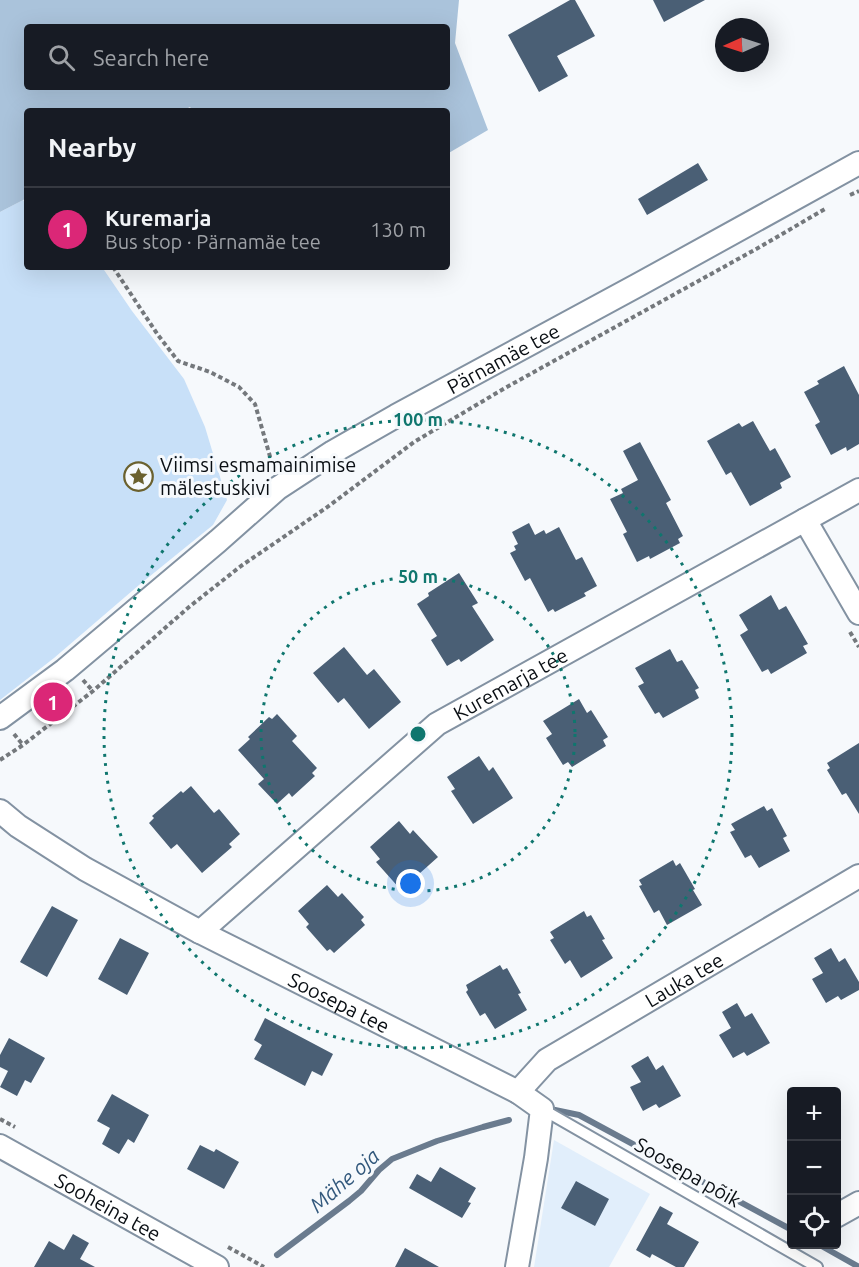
<!DOCTYPE html>
<meta charset="utf-8">
<style>
body{margin:0;font-family:Ubuntu,sans-serif;background:#20242c;color:#f1f3f6}
.controls{position:absolute;right:18px;bottom:18px;display:grid;overflow:hidden;border-radius:6px;box-shadow:0 6px 24px #0002}
.controls button{width:54px;height:54px;display:grid;place-items:center;padding:0;border:0;border-bottom:2px solid #363941;background:#171b24;color:#f1f3f6;font:30px sans-serif}
.compass{position:absolute;left:715px;top:18px;width:54px;height:54px;border-radius:50%;background:#171b24;box-shadow:0 6px 24px #0002;rotate:267deg}
.you{position:absolute;left:411px;top:884px;width:21px;height:21px;margin:-15px;border:4px solid #fff;border-radius:50%;background:#1a73e8;box-shadow:0 0 0 9px #1a73e833}
.badge{display:grid;place-items:center;width:39px;height:39px;border-radius:50%;background:#db2777;color:#fff;font-size:20px;font-weight:700}
.pin{position:absolute;translate:-50% -50%;border:3px solid #fff;box-shadow:0 2px 6px #0006}
.list{margin:0;padding:0;list-style:none}
h2{display:flex;justify-content:space-between;align-items:center;height:78px;margin:0;padding:0 24px;font-size:26px}
h2 small{font-size:20px;font-weight:400;color:#9ea1a6}
.list li{display:grid;grid-template-columns:39px 1fr auto;gap:18px;align-items:center;box-sizing:border-box;height:84px;padding:0 24px;border-top:2px solid #363941}
.list b{display:block;font-size:22px;white-space:nowrap}
.list p{margin:0;font-size:20px;white-space:nowrap;color:#9ea1a6}
.list em{font-size:20px;font-style:normal;color:#9ea1a6}
.icon{flex:none;width:33px;height:33px;fill:none;stroke:currentColor;stroke-width:2;stroke-linecap:round;stroke-linejoin:round}
.map{position:relative;flex:none;width:859px;height:1267px;overflow:hidden}
.search{position:absolute;background:#171b24;box-shadow:0 6px 24px #0002;left:24px;top:24px;width:426px;height:66px;display:flex;align-items:center;gap:15px;box-sizing:border-box;padding:0 21px;border-radius:6px;color:#9ea1a6;font-size:22px}
.panel{position:absolute;background:#171b24;box-shadow:0 6px 24px #0002;left:24px;top:108px;width:426px;height:162px;border-radius:6px}
.map>svg:first-child{display:block}
.built{fill:#e1eefb}
.green{fill:#c8e0f8}
.forest{fill:#aac3db;fill-rule:evenodd}
.lines{fill:none;stroke-linecap:round;stroke-linejoin:round}
.stream{stroke:#6a7b8e;stroke-width:6}
.building{fill:#4a5f75}
.service-casing{stroke:#8392a2;stroke-width:14}
.minor-casing{stroke:#8392a2;stroke-width:26}
.path{stroke:#74787c;stroke-width:4;stroke-dasharray:4.5 3;stroke-linecap:butt}
.service{stroke:#fff;stroke-width:10}
.minor{stroke:#fff;stroke-width:22}
.ring{fill:none;stroke:#0f766e;stroke-width:3;stroke-dasharray:3 6}
.labels{text-anchor:middle;dominant-baseline:central;stroke-width:6;stroke-linejoin:round;paint-order:stroke}
.street-label{font-size:20px;fill:#090e13;stroke:#f6f9fc}
.poi-label{font-size:20px;fill:#090e13;stroke:#f6f9fc;text-anchor:start}
.water-label{font-size:21px;font-style:italic;fill:#32587c;stroke:#f6f9fc}
.centre{fill:#0f766e;stroke:#f6f9fc;stroke-width:3}
.ring-label{font-size:18px;text-anchor:middle;font-weight:bold;fill:#0f766e;stroke:#f6f9fc;stroke-width:6;stroke-linejoin:round;paint-order:stroke}
</style>
<div class="map">
<svg width="859" height="1267" viewBox="0 0 859 1267">
<rect width="100%" height="100%" fill="#f6f9fc"/>
<path class="built" d="M554 1140 650 1194 609 1267H534Z"/>
<path class="green" d="M23 200 27 204V267H102L132 311 184 379 205 427 227 500 213 525 139 585 54 658 0 700V212Z"/>
<path class="forest" d="M0 0H459L455 43 488 130 447 154V111H193L190 107 182 111H27V198L0 212ZM27 27H447V87H27Z"/>
<g class="lines">
<path class="stream" d="M555 1110 579 1115 792 1230
M818 1244 859 1267
M277 1255 349 1201 361 1191 379 1170 392 1159 437 1141 483 1127 509 1120"/>
</g>
<path class="building" d="M570 0H575L595 36 557 56 568 76 539 92 508 35Z
M653 0H705L664 22Z
M698 163 708 180 647 215 638 199Z
M844 366 859 395V444L847 451 846 447 831 455 815 425 820 422 804 392 819 384 817 381Z
M753 421 770 451 775 448 791 477 780 483 782 488 750 506 731 472 726 475 707 441 739 423 742 427Z
M640 442 671 500 666 503 683 536 678 539 680 543 650 559 649 556 637 562 623 534 627 532 610 499 623 493 621 489 638 480 623 451Z
M529 523 535 535 544 530 546 534 559 527 576 560 582 557 597 586 584 593 586 596 555 612 553 609 548 612 530 578 525 581 510 553 516 550 514 546 518 544 512 532Z
M459 573 478 603 472 606 494 640 461 662 459 659 447 666 431 640 437 636 417 604 429 596 428 593Z
M771 595 779 610 786 606 808 644 803 646 807 653 771 674 768 669 762 672 740 635 748 630 739 615Z
M344 647 367 675 374 669 401 702 369 729 344 698 338 703 313 673Z
M670 649 677 662 682 660 699 688 695 690 699 698 663 718 659 712 655 714 638 686 644 683 635 668Z
M579 699 587 713 591 710 608 737 603 740 606 746 572 767 568 762 563 765 546 738 552 734 543 721Z
M277 714 297 736 292 741 317 768 312 773 315 776 292 797 289 793 277 804 258 784 264 779 238 750 250 739 248 737 269 717 272 719Z
M859 743V814L846 793 842 795 827 770 830 768 827 763Z
M479 756 489 771 493 767 513 798 473 824 451 791 455 789 447 777Z
M191 786 214 813 219 809 240 834 229 844 232 847 202 873 177 844 171 849 149 823 154 818 152 816 181 791 183 793Z
M764 806 767 811 772 808 787 836 783 838 790 851 759 868 751 855 745 858 730 832 735 830 731 824Z
M399 821 410 834 413 830 438 857 401 890 376 862 380 859 370 847Z
M673 860 676 866 680 863 695 889 693 890 702 905 667 925 659 910 654 913 639 886 642 885 639 880Z
M327 885 338 897 342 893 364 917 361 920 365 925 334 953 330 949 327 951 306 927 309 924 298 911Z
M52 906 78 920 47 977 20 962Z
M584 911 587 917 591 915 605 939 602 940 613 958 581 978 570 960 565 964 550 940 554 938 550 932Z
M120 938 149 953 127 995 98 979Z
M831 948 839 962 845 958 859 982V990L841 1000 838 996 826 1003 812 979 823 973 814 958Z
M500 965 503 970 507 968 521 993 518 994 527 1010 495 1029 485 1013 480 1016 466 992 468 990 466 985Z
M737 1003 745 1017 752 1013 770 1043 747 1056 744 1052 733 1058 719 1035 731 1028 722 1012Z
M265 1018 333 1054 322 1076 312 1071 305 1086 254 1059 262 1045 254 1040Z
M9 1038 45 1058 31 1083 25 1080 17 1096 0 1087 8 1071 0 1067V1055Z
M648 1056 656 1070 663 1065 681 1096 659 1108 656 1104 643 1111 630 1087 641 1082 631 1066Z
M112 1094 149 1115 134 1143 128 1139 119 1154 102 1144 110 1128 97 1121Z
M200 1145 214 1152 216 1149 239 1162 224 1189 187 1169Z
M440 1167 476 1188 468 1202 471 1203 462 1218 409 1188 417 1174 431 1182Z
M576 1181 609 1199 595 1226 561 1208Z
M660 1206 673 1213 667 1224 699 1242 684 1267H676L652 1254 650 1258 636 1250Z
M73 1234 89 1243 80 1259 95 1267H34L49 1241 64 1250Z
M405 1248 439 1267H395Z"/>
<g class="lines">
<defs>
<path id="service" d="M542 1109 817 1267"/>
<g id="minor">
<path d="M805 520 859 613"/>
<path id="s1" d="M0 718 65 670 218 541 278 488 333 452 396 416 638 285 859 163"/>
<path id="s2" d="M0 811 18 826 85 869 200 932 518 1092 542 1109 536 1158 517 1267"/>
<path id="s3" d="M200 932 437 724 859 490"/>
<path id="s4" d="M518 1092 547 1060 859 876"/>
<path id="s5" d="M0 1146 217 1267"/>
<path d="M836 1216 859 1203"/>
</g>
</defs>
<use href="#service" class="service-casing"/>
<use href="#minor" class="minor-casing"/>
<path class="path" d="M850 195 859 191
M113 267 158 335 178 361 210 372 239 387 255 404 273 467
M850 632 859 647
M83 680 93 691
M14 734 23 745
M0 760 23 745 93 691 189 607 241 566 326 508 414 442 505 388 758 248 825 209
M0 1119 15 1127
M228 1247 264 1267"/>
<use href="#service" class="service"/>
<use href="#minor" class="minor"/>
</g>
<g class="ring">
<circle cx="418" cy="734" r="157"/>
<circle cx="418" cy="734" r="314"/>
</g>
<defs>
<symbol id="sight-ring" viewBox="-11 -11 22 22"><circle r="9.5" fill="#f6f9fc" stroke="#6b612e" stroke-width="1.5"/><path d="M0-6L1.8-2.2L6-1.7L2.9 1.2L3.7 5.4L0 3.3L-3.7 5.4L-2.9 1.2L-6-1.7L-1.8-2.2Z" fill="#6b612e"/></symbol>
</defs>
<g fill-rule="evenodd">
<use href="#sight-ring" x="122" y="460" width="33" height="33"/>
</g>
<g class="labels">
<g class="street-label">
<text stroke="none"><textPath href="#s1" startOffset="621">Pärnamäe tee</textPath></text>
<text stroke="none"><textPath href="#s3" startOffset="399">Kuremarja tee</textPath></text>
<text stroke="none"><textPath href="#s4" startOffset="202">Lauka tee</textPath></text>
<text stroke="none"><textPath href="#s2" startOffset="390">Soosepa tee</textPath></text>
<text transform="translate(688 1172) rotate(30)">Soosepa põik</text>
<text stroke="none"><textPath href="#s5" startOffset="124">Sooheina tee</textPath></text>
</g>
<g class="poi-label">
<text x="160" y="464">Viimsi esmamainimise<tspan x="160" dy="23">mälestuskivi</tspan></text>
</g>
<g class="water-label">
<text transform="translate(344 1180) rotate(-41)">Mähe oja</text>
</g>
</g>
<circle cx="418" cy="734" r="9" class="centre"/>
<g class="ring-label">
<text x="418" y="426">100 m</text>
<text x="418" y="583">50 m</text>
</g>
</svg>
<div class="controls">
<button>+</button>
<button>−</button>
<button><svg class="icon" aria-label="locate" viewBox="0 0 24 24"><circle cx="12" cy="12" r="6"/><path d="M12 2v4M12 18v4M2 12h4M18 12h4"/></svg></button>
</div>
<svg class="compass" viewBox="-18 -18 36 36"><path d="M0-13l5 13h-10z" fill="#e53935"/><path d="M0 13l5-13h-10z" fill="#9ea1a6"/></svg>
<div class="you"></div>
<div class="pin badge" style="left:53px;top:702px">1</div>
<div class="search"><svg class="icon" aria-label="search" viewBox="0 0 24 24"><circle cx="10" cy="10" r="6"/><path d="M15 15l6 6"/></svg>Search here</div>
<section class="panel">
<h2>Nearby<small></small></h2>
<ul class="list">
<li><span class="badge">1</span><div><b>Kuremarja</b><p>Bus stop · Pärnamäe tee</p></div><em>130 m</em></li>
</ul>
</section>
</div>
